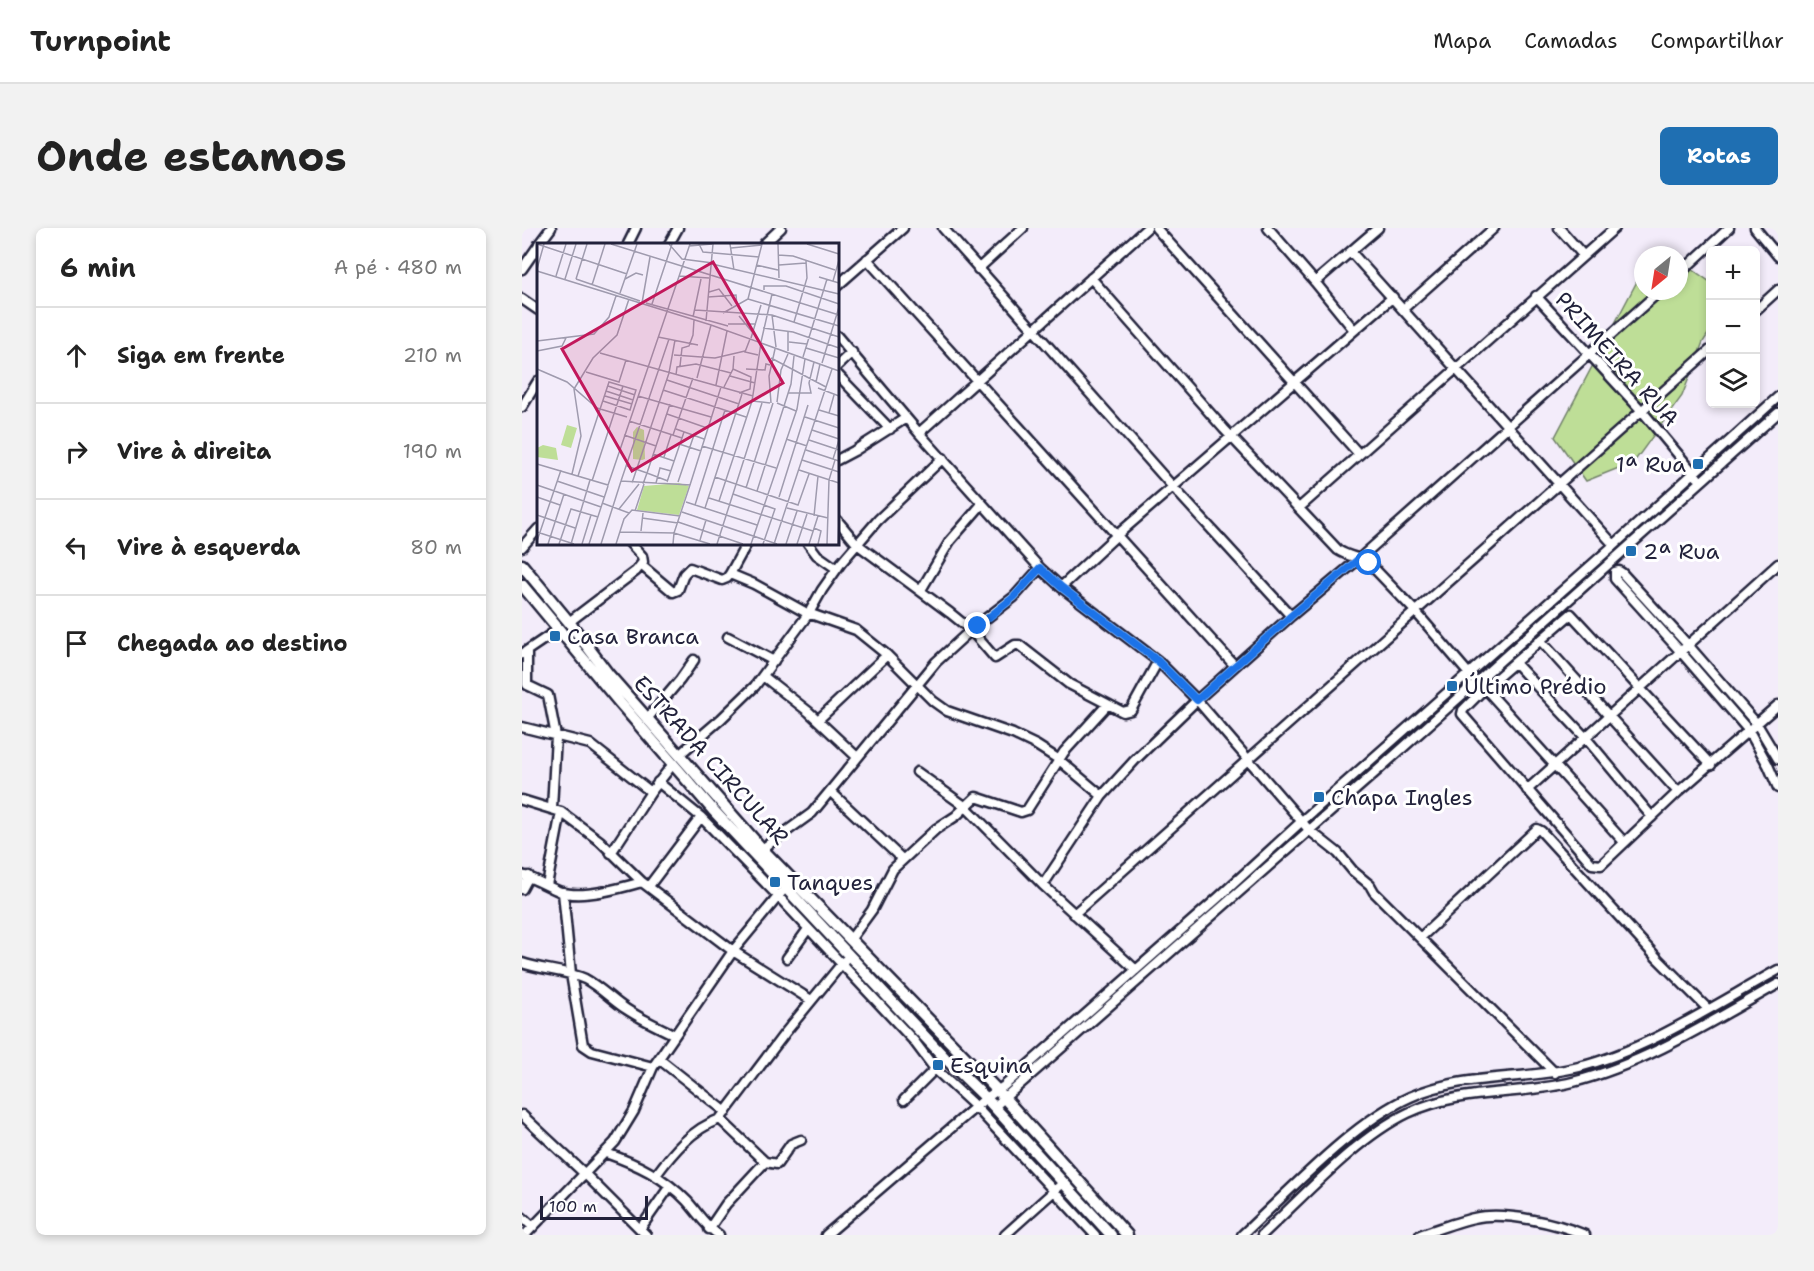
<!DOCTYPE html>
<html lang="pt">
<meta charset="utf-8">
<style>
body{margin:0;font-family:"Shantell Sans",sans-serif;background:#f2f2f2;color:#222}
.controls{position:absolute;right:18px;top:18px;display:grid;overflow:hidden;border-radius:9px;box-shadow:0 3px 9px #0003}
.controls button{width:54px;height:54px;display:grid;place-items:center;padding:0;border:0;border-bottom:2px solid #e0e0e0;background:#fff;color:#222;font:30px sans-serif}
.compass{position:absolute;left:1112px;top:18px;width:54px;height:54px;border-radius:50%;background:#fff;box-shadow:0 3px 9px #0003;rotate:210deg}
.scale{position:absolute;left:18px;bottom:15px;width:108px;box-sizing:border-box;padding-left:6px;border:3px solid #22223b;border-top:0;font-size:16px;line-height:21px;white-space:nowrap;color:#22223b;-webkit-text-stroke:4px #fff;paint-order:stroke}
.stop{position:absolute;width:18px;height:18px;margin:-14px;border:4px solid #1a73e8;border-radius:50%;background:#fff}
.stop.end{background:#1a73e8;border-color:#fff;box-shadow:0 2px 6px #0008}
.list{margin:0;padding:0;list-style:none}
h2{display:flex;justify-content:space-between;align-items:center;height:78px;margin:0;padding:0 24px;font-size:26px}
h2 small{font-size:20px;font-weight:400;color:#767676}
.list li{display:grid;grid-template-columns:39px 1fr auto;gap:18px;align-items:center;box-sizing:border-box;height:96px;padding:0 24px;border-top:2px solid #e0e0e0}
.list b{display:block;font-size:22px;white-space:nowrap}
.list em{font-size:20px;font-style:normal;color:#767676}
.icon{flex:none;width:33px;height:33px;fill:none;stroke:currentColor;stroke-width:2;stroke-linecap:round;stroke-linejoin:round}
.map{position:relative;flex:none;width:1256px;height:1007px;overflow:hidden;border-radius:9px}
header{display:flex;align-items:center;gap:36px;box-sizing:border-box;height:84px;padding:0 30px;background:#fff;border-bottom:2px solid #e0e0e0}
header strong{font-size:28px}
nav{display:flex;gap:33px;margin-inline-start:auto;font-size:21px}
.intro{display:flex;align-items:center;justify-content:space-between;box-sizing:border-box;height:144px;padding:0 36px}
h1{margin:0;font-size:42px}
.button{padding:15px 27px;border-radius:9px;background:#1f6fb2;color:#fff;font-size:21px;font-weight:700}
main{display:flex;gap:36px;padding:0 36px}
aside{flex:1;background:#fff;border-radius:9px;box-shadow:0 3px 9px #0003}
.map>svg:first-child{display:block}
.green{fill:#bede97;stroke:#708069;stroke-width:1.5}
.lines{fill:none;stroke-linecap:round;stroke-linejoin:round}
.minor-casing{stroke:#22223b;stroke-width:13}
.major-casing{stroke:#22223b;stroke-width:15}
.minor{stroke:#fff;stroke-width:8}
.major{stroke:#fff;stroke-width:10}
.route{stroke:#1a73e8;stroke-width:8}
.poi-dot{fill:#1f6fb2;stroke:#fff;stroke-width:2}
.labels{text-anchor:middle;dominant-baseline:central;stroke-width:6;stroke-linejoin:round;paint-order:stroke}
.street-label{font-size:22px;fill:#22223b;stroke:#fff}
.poi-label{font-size:22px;fill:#22223b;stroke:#fff;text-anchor:start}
.inset-road{fill:none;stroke:#9f9bae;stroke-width:1.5}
.view{fill:#c2185b;fill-opacity:0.15;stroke:#c2185b;stroke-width:3}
.inset-edge{fill:none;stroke:#22223b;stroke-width:3}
</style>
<header>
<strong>Turnpoint</strong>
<nav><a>Mapa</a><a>Camadas</a><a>Compartilhar</a></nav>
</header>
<div class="intro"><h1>Onde estamos</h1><a class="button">Rotas</a></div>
<main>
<aside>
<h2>6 min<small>A pé · 480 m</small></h2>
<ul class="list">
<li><svg class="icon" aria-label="ahead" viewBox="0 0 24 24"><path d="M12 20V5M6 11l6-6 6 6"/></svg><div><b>Siga em frente</b></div><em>210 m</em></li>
<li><svg class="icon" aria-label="right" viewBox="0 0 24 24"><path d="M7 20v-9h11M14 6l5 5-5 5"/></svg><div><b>Vire à direita</b></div><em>190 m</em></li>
<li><svg class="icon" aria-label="left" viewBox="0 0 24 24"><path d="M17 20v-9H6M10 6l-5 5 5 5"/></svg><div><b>Vire à esquerda</b></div><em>80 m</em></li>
<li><svg class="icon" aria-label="arrive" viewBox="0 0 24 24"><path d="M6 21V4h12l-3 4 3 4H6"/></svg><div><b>Chegada ao destino</b></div></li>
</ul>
</aside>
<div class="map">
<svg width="1256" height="1007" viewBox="0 0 1256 1007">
<rect width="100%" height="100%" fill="#f3ecfa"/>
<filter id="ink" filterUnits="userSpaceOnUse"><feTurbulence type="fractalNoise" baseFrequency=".0167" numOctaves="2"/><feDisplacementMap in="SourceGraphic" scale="12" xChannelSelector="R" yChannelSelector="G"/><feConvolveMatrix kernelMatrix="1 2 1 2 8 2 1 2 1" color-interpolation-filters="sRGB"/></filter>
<g filter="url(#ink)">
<path class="green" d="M1157 32 1188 54V103L1181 114 1160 168 1112 234 1064 253 1033 209 1121 42V63H1157Z"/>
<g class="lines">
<defs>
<path id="minor" d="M421 0 651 259 769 388
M634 0 836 225
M746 0 793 54 832 102
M1037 0 1061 27
M1233 0 1256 28
M17 16 29 0
M106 16 114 0
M147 16 156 0
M242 16 259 0
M829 24 1092 317
M345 31 713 438
M0 41 16 18
M456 41 501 0
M1157 46 1207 0
M569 50 702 201 816 322C826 329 837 329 847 335L893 383 947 446
M793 54 856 0
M315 58 381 0
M1014 68 1120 183 1175 249
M0 71 16 82
M881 81 972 0
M1234 82 1256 62
M315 108 397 205 518 340 539 359 636 433 675 472 787 602 816 625 831 643 848 657 852 664 1033 845
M315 138 330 124
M315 146 368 201
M0 179 16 153
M397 205 625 0
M315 232 332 223 384 190
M777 280 1093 0
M315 292 335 316 428 385 449 402 473 430 493 417H497L547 456 601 484 609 482 636 433
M286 315 295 327 315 341
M0 319 16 301
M119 337 151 364 156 362 162 346 168 340 200 352 205 350 208 346 232 356 283 384 334 402 365 427 411 473 425 483 491 506 514 517 536 531 580 568
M208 346 225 315
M539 359 594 308 871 69
M399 362 428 313 460 276
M47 394 114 343 121 334 120 328 108 315
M206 409 252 433
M1018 412 1156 564
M5 424V457L26 467 34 508 30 580
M0 426 37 401
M993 435 1063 509 1130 589
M241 448 287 484 335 529
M963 460 1102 614
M125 491 158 452 172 432
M296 492 365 427
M0 499 68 516 129 564
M157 527 199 491 233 458 287 385 300 362 319 335 356 292 421 230
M1256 531 1235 496 1166 417 1100 345 1097 343 1093 344V351L1158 423 1227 503 1246 537 1256 560
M1189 537 1049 386 963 460 941 482 940 486 1070 636 1079 637 1156 564 1256 477
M395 544 444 579 521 657 614 742
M136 554 179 589 256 668 392 813 413 841 454 879 573 1007
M1005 562 1256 336
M308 563 380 631
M0 572 39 584 78 613 120 654 211 723 289 772
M240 621 290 585 414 434 449 402 492 369 518 340
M89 625 129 564 151 536
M0 647C14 651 26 659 39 664 60 671 99 660 120 654
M25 657 39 584
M521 657 580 568 613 532 675 472 769 388 838 330 1138 63
M127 658 179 589
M0 661 7 648
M41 664 49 746 61 817 70 823 131 839
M552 686 1188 122
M898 710 1015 601 1019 603 1136 731 1186 781
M328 712 350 682 371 641 414 601 434 588 454 569 499 584 505 582 542 524 585 477
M265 730 286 701
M0 735C20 742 43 742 63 751 78 759 90 772 104 781 119 791 136 799 153 807
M137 831 204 884
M382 872 413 841
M472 879 856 542 1256 185
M0 887 63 946 124 1007
M198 891 243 934 255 936 269 916 279 912
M84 925C115 936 142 949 165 973 176 985 183 998 197 1007
M134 947C151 924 170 901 198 891L263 805 322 733
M0 989 11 999
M118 1001 148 958
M187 1001 204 976 243 934
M3 1007 93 914 112 883 131 839 211 723 264 659
M304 1007 464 870 482 858 697 669 780 593 1092 317 1256 169
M483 1007 541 955
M720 1007C768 963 830 895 888 869 941 845 1001 853 1057 839 1125 822 1194 776 1256 742
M740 1007C783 967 834 910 886 885 939 860 996 868 1051 854 1123 836 1192 792 1256 756
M898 1007C916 1001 934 994 952 990 982 983 1035 995 1063 1007"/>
<path id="major" d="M0 337 47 394 86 446 240 621 476 863 605 1007
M0 357 98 475 191 582 423 830 464 870 589 1007"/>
</defs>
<use href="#minor" class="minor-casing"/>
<use href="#major" class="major-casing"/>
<use href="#minor" class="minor"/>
<use href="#major" class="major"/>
</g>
</g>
<g class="lines" filter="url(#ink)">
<path class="route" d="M456 398 492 369 518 340 539 359 636 433 675 472 769 388 838 330 847 335"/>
</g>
<g class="poi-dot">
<rect x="1170" y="230" width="12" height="12" rx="3"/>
<rect x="1103" y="317" width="12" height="12" rx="3"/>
<rect x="27" y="402" width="12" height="12" rx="3"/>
<rect x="924" y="452" width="12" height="12" rx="3"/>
<rect x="791" y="563" width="12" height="12" rx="3"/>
<rect x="247" y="648" width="12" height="12" rx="3"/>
<rect x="410" y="831" width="12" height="12" rx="3"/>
</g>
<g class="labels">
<g class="street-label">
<text transform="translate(1095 131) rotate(48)">PRIMEIRA RUA</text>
<text transform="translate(189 532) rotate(48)">ESTRADA CIRCULAR</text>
</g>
<g class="poi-label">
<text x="1164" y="236" text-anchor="end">1ª Rua</text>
<text x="1121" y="323">2ª Rua</text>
<text x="45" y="408">Casa Branca</text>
<text x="942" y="458">Último Prédio</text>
<text x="809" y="569">Chapa Ingles</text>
<text x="265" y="654">Tanques</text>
<text x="428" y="837">Esquina</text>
</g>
</g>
<g transform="translate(15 15)">
<rect width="302" height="302" fill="#f3ecfa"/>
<path d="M30 182 40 185 34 205 24 202ZM100 184 107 187 108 216 105 217 96 216V189ZM6 202 19 205 21 217 0 214V205ZM142 240 152 243 142 272 100 267 107 243Z" fill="#bede97"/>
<path class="inset-road" d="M0 1 90 31M74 1 302 72M132 1 145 16 176 20M162 1 166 9 222 14M193 1 197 27M241 1 242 35M270 1 302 11M152 3 175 1M194 5 225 2M241 12 256 13 298 27M175 21 302 51M219 22 241 27M242 22 269 20M0 26 7 1M0 28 174 82 302 128M19 33 29 1M142 33 172 35M282 34 302 40M28 36 39 1M39 36 103 58M39 36 50 1M88 36 99 30 106 32M296 38 302 17M55 42 68 1M227 47V43H249L302 61M172 49 182 46 195 63M83 50 100 1M171 54 199 52 200 63M211 56 302 83M105 60 113 14M109 60 191 83M115 61 135 1M158 67 235 72 302 94M186 70 211 56 225 1M235 72 239 104M202 73 216 90M156 74 164 36M169 78 176 1M257 79 270 35 269 18M191 81H219M226 85 256 89 302 105M121 94 161 102M214 95 224 62M213 96 208 109 221 112M0 98 57 91 72 74 79 53M224 99 235 51M252 99 270 101M269 105 302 115M0 108 25 103 29 95M251 108V88M63 110 216 153M137 112 178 115 208 108M266 114 290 36M234 115 289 144M285 120 302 64M143 123 145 105 152 103 156 92 157 77M0 126 30 139 60 165 90 174M196 126 214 134 213 146 202 150M209 126 228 127 229 121 233 122M49 129 82 139 89 117M139 132 140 124 159 121 194 130M193 133 218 140M160 135 174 82M130 137 202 161M279 139 283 121M179 142 190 88M71 143 98 152M187 144 196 126 197 113M281 145 302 153M126 147 209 174M69 148 96 157M251 150H274L272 140 277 119M68 153 95 161M101 153 174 174M215 158 233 160M240 159 244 127 251 111M234 160 232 133 238 106M240 160 259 168M282 167 302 173M292 170 297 152M130 171 170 185M268 174 302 185M92 178 145 195M139 186 167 196M275 187 302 196M87 192 119 203M136 192 156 135M249 196 270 203M272 197 302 207M142 201 164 208M165 203 239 225M269 207 302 218M116 211 137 218M127 214 134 192M296 216 302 197M265 217 302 229M0 221 71 242 153 1M90 223 110 230 133 161M262 227 302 240M35 231 44 193 37 146 56 115 80 92 92 56M41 233 72 139 99 147 93 167 66 158M178 234 261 262 272 231M20 238 67 254M55 238 86 143M84 238 132 96M130 239 147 189M141 239 157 192M95 240 132 130 138 97M119 240 123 225 134 228M106 241 110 230 131 238M0 242 64 264M153 242 184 144M209 245 236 160M220 248 254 141 257 113M196 251 238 266 226 301M0 254 23 262M242 254 271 162M172 255 276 288M182 258 215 158 224 100M149 259 220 282M65 260 92 270M158 262 188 167M168 265 205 151M250 265 291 275M82 266 102 241M98 268 107 241M145 269 240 301M0 272 38 285M277 273 281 233M105 275 141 280M141 279 206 301M277 285 284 288 281 301M104 288 106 270M0 289 37 301M163 297 169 277M0 298 24 227M11 301 27 251M22 301 34 266 61 274M34 301 53 237M45 301 54 272M52 301 71 243M64 301 84 238 153 242 137 290 83 289M79 301 87 276 95 267 143 273M136 301 137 290 173 301M180 301 225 160M214 301 260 166 268 116M237 301 295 126M249 301 260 268M260 301 270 271M272 301 281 273M290 301 292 237 298 217M301 301 302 277"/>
<path class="view" d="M176 19 246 140 95 228 25 106Z"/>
<rect width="302" height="302" class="inset-edge"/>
</g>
</svg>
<div class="controls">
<button>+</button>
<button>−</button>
<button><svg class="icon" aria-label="layers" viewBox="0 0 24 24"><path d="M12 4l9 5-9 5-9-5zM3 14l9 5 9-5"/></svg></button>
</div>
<svg class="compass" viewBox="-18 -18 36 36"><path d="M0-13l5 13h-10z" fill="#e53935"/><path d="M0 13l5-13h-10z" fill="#767676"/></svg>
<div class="scale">100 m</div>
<div class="stop" style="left:847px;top:335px"></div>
<div class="stop end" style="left:456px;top:398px"></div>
</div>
</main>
